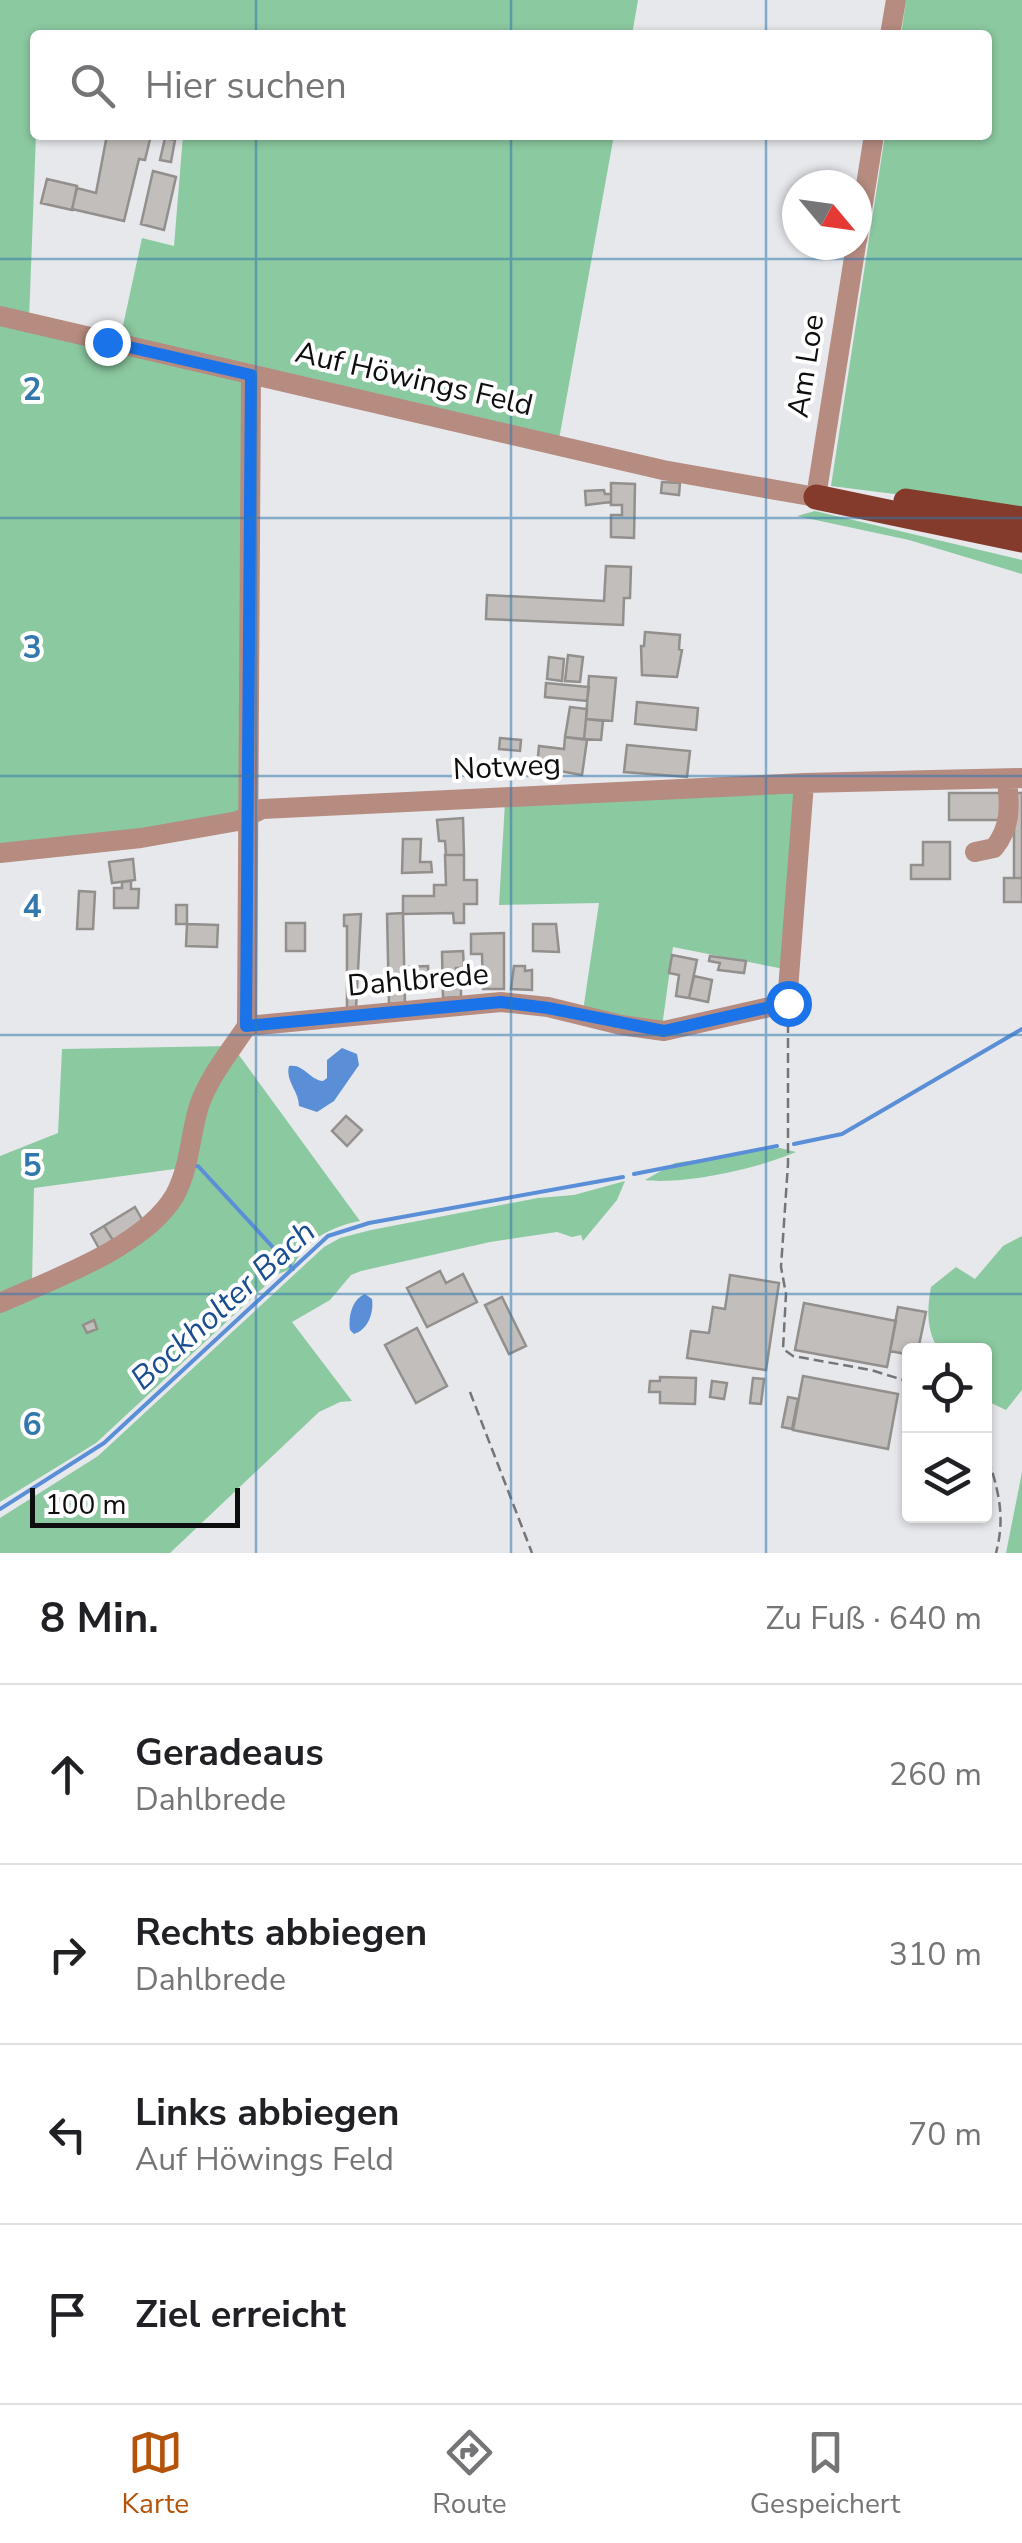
<!DOCTYPE html>
<html lang="de">
<meta charset="utf-8">
<style>
body{margin:0;font-family:"Nunito Sans",sans-serif;background:#f6f6f6;color:#202124}
.controls{position:absolute;right:30px;bottom:30px;display:grid;overflow:hidden;border-radius:10px;box-shadow:0 2px 8px #0004}
.controls button{width:90px;height:90px;display:grid;place-items:center;padding:0;border:0;border-bottom:2px solid #e0e0e0;background:#fff;color:#202124;font:50px sans-serif}
.compass{position:absolute;left:782px;top:170px;width:90px;height:90px;border-radius:50%;background:#fff;box-shadow:0 2px 8px #0004;rotate:119deg}
.scale{position:absolute;left:30px;bottom:25px;width:210px;box-sizing:border-box;padding-left:10px;border:5px solid #0e0e0f;border-top:0;font-size:28px;line-height:35px;white-space:nowrap;color:#0e0e0f;-webkit-text-stroke:8px #fff;paint-order:stroke}
.stop{position:absolute;width:30px;height:30px;margin:-22px;border:8px solid #1a73e8;border-radius:50%;background:#fff}
.stop.end{background:#1a73e8;border-color:#fff;box-shadow:0 2px 10px #0008}
.list{margin:0;padding:0;list-style:none}
h2{display:flex;justify-content:space-between;align-items:center;height:130px;margin:0;padding:0 40px;font-size:42px}
h2 small{font-size:32px;font-weight:400;color:#757577}
.list li{display:grid;grid-template-columns:65px 1fr auto;gap:30px;align-items:center;box-sizing:border-box;height:180px;padding:0 40px;border-top:2px solid #e0e0e0}
.list b{display:block;font-size:38px;white-space:nowrap}
.list p{margin:0;font-size:32px;white-space:nowrap;color:#757577}
.list em{font-size:32px;font-style:normal;color:#757577}
.icon{flex:none;width:55px;height:55px;fill:none;stroke:currentColor;stroke-width:2;stroke-linecap:round;stroke-linejoin:round}
.map{position:relative;flex:none;width:1022px;height:1553px;overflow:hidden}
.search{position:absolute;background:#fff;box-shadow:0 2px 8px #0004;left:30px;right:30px;top:30px;height:110px;display:flex;align-items:center;gap:25px;box-sizing:border-box;padding:0 35px;border-radius:10px;color:#757577;font-size:38px}
.sheet{height:850px;background:#fff}
nav{display:flex;justify-content:space-around;align-items:center;box-sizing:border-box;height:140px;border-top:2px solid #e0e0e0;background:#fff;font-size:28px;color:#757577}
nav a{display:grid;justify-items:center;gap:5px}
nav .on{color:#b45309}
.map>svg:first-child{display:block}
.green{fill:#8bc9a0}
.water{fill:#5a8fd8}
.lines{fill:none;stroke-linecap:round;stroke-linejoin:round}
.stream{stroke:#5a8fd8;stroke-width:4}
.building{fill:#c2bebb;stroke:#928f8c;stroke-width:2.5}
.path{stroke:#757578;stroke-width:2.5;stroke-dasharray:10 5;stroke-linecap:butt}
.minor{stroke:#b68b80;stroke-width:20}
.major{stroke:#843b2b;stroke-width:25}
.route{stroke:#1a73e8;stroke-width:12}
.grid{fill:none;stroke:#3378ad;stroke-width:2.5;stroke-opacity:0.55}
.labels{text-anchor:middle;dominant-baseline:central;stroke-width:8;stroke-linejoin:round;paint-order:stroke}
.street-label{font-size:30px;fill:#0e0e0f;stroke:#fff}
.water-label{font-size:32px;font-style:italic;fill:#1a4e90;stroke:#fff}
.grid-label{font-size:32px;text-anchor:middle;font-weight:bold;fill:#3378ad;stroke:#fff;stroke-width:8;stroke-linejoin:round;paint-order:stroke}
</style>
<div class="map">
<svg width="1022" height="1553" viewBox="0 0 1022 1553">
<rect width="100%" height="100%" fill="#e7e8ec"/>
<path class="green" d="M0 0H638L632 35H35L36 135 29 321 119 344 142 238 174 246 183 135H614L558 445 252 375 245 812 236 819 0 849Z
M906 0H1022V510L831 486 885 135H987V35H901Z
M815 511 1022 560V574L909 540 797 516Z
M797 790 784 969 673 947 662 1027 583 1011 599 903 499 905 505 802Z
M229 1046 182 1168 34 1188 32 1284 0 1300V1156L58 1133 62 1049Z
M236 1051 360 1221C333 1226 304 1240 293 1267L198 1165 193 1166H196L291 1269 278 1274 96 1443 0 1502V1308L181 1197 210 1095Z
M780 1148 796 1152C760 1168 684 1185 645 1180L675 1163Z
M625 1181 617 1200 583 1241 581 1235 572 1237 557 1232 490 1242 361 1271 351 1275 330 1300 292 1322 352 1401 340 1402 319 1412 170 1553H0V1518L98 1456 324 1247 340 1238 371 1230 538 1198 574 1195Z
M1022 1236V1390L1006 1410 985 1400 984 1350H939C926 1331 927 1309 931 1287L956 1267 975 1279 1003 1246Z
M1022 1472V1553H1006Z"/>
<path class="water" d="M342 1048 357 1054 359 1065 334 1101 317 1112 299 1106C299 1091 285 1081 289 1066 303 1063 310 1080 323 1081L327 1078V1060Z
M365 1294 372 1299C374 1313 368 1330 354 1334L350 1330C348 1317 352 1299 365 1294Z"/>
<g class="lines">
<path class="stream" d="M794 1144 842 1134 1022 1029
M193 1166H198L293 1269
M634 1174 777 1146
M0 1509 104 1443 328 1236 369 1223 623 1177"/>
</g>
<path class="building" d="M107 135H151L145 160 139 159 124 221 72 209 77 188 96 193Z
M165 138 175 140 171 162 160 160Z
M153 171 176 177 164 230 141 224Z
M47 179 77 186 72 210 41 203Z
M662 482 680 483 679 495 661 493Z
M611 483 635 484 634 538 611 537V515H622V505H611Z
M604 490 605 494H611V502L586 505 585 491Z
M606 566 631 567 630 598H624L623 625 486 619 487 595 604 601Z
M645 632 680 635 679 649 682 650 677 677 642 675 641 646H644Z
M568 655 583 657 580 682 565 681Z
M549 657 564 659 562 681 547 679Z
M589 676 616 678 612 721 586 719Z
M546 683 589 687 587 701 545 697Z
M637 702 698 708 696 730 635 724Z
M570 707 587 709 584 739 565 737Z
M586 719 603 721 601 740 584 739Z
M565 737 587 740 582 775 537 767 539 746 564 749Z
M500 738 521 740 520 751 499 749Z
M627 745 690 751 687 777 624 772Z
M949 793H1002V820H949Z
M1014 793H1022V878H1014Z
M463 818 464 855H446L445 841H439L437 820Z
M403 839H421L420 862H431L432 872 402 873Z
M923 842H950V879H911V865H923Z
M445 855H464V880H477V904H464V923H454L453 913 403 914V896H434V885H446Z
M133 859 135 880 112 883 109 862Z
M1004 878H1022V902H1004Z
M131 881V889H139L138 908H114V888H122V882Z
M79 891 95 892 93 929H77Z
M176 905H187V924H176Z
M403 913 405 1004H389L387 914Z
M361 914 356 1008H347V926H344V915Z
M286 923H305V951H286Z
M187 924 218 925 217 947 186 946Z
M533 924H556L559 952 533 951Z
M504 933V989H483L482 954H471V934Z
M463 951 464 968H456V984H461V997L443 998 442 952Z
M672 955 697 960 689 998 676 996 679 975 669 973Z
M710 956 746 961 744 973 718 970 720 963 709 961Z
M428 966 429 988H405L404 967Z
M514 966H525V971L532 970V990L511 989Z
M694 976 712 980 708 1002 689 998Z
M346 1116 362 1130 347 1146 332 1131Z
M135 1207 144 1223 114 1242 104 1226Z
M104 1226 114 1242 100 1250 91 1234Z
M440 1271 446 1283 463 1274 477 1302 427 1327 407 1288Z
M730 1275 779 1283 766 1370 687 1358 691 1331 709 1333 713 1307 725 1309Z
M502 1297 526 1346 509 1354 485 1305Z
M804 1303 896 1321 887 1367 795 1350Z
M898 1307 926 1312 918 1350H910V1355L890 1351Z
M94 1320 97 1329 87 1333 83 1325Z
M417 1328 447 1386 416 1403 385 1345Z
M803 1376 898 1394 888 1449 793 1430Z
M660 1377 696 1378 695 1404 660 1403V1392H649L650 1381H660Z
M753 1378 764 1379 761 1404 750 1403Z
M712 1381 727 1383 724 1399 710 1397Z
M788 1397 798 1399 792 1429 782 1427Z"/>
<g class="lines">
<path class="path" d="M788 1023V1164L781 1267 786 1294 783 1349 793 1356 871 1370 910 1382
M470 1392 532 1553
M984 1444C996 1485 1007 1511 996 1553"/>
<path class="minor" d="M890 35 896 0
M857 241 874 135
M0 316 663 470 816 497 856 245
M251 375 247 1026 501 1002 548 1007 621 1025 664 1031 787 1003 804 783
M975 852 994 848C1011 827 1010 807 1007 780
M0 853 141 838 238 821 262 809 804 783 1022 778
M0 1303C53 1279 145 1247 175 1195 190 1167 190 1135 199 1106 209 1077 230 1051 247 1026"/>
<path class="major" d="M816 497 1022 540
M906 501 1022 519"/>
</g>
<g class="lines">
<path class="route" d="M107 342 251 375 246 1026 501 1002 548 1008 664 1031 788 1003"/>
</g>
<path class="grid" d="M256 0V35M511 0V35M766 0V35M256 135V1553M511 135V1553M766 135V1553M0 259H1022M0 518H1022M0 776H1022M0 1035H1022M0 1294H1022"/>
<g class="labels">
<g class="street-label">
<text transform="translate(806 366) rotate(-81)">Am Loe</text>
<text transform="translate(414 379) rotate(13)">Auf Höwings Feld</text>
<text transform="translate(507 767) rotate(-3)">Notweg</text>
<text transform="translate(418 980) rotate(-5)">Dahlbrede</text>
</g>
<g class="water-label">
<text transform="translate(223 1305) rotate(-42)">Bockholter Bach</text>
</g>
</g>
<g class="grid-label">
<text x="32" y="400">2</text>
<text x="32" y="658">3</text>
<text x="32" y="917">4</text>
<text x="32" y="1176">5</text>
<text x="32" y="1435">6</text>
</g>
</svg>
<div class="controls">
<button><svg class="icon" aria-label="locate" viewBox="0 0 24 24"><circle cx="12" cy="12" r="6"/><path d="M12 2v4M12 18v4M2 12h4M18 12h4"/></svg></button>
<button><svg class="icon" aria-label="layers" viewBox="0 0 24 24"><path d="M12 4l9 5-9 5-9-5zM3 14l9 5 9-5"/></svg></button>
</div>
<svg class="compass" viewBox="-18 -18 36 36"><path d="M0-13l5 13h-10z" fill="#e53935"/><path d="M0 13l5-13h-10z" fill="#757577"/></svg>
<div class="scale">100 m</div>
<div class="stop" style="left:788px;top:1003px"></div>
<div class="stop end" style="left:107px;top:342px"></div>
<div class="search"><svg class="icon" aria-label="search" viewBox="0 0 24 24"><circle cx="10" cy="10" r="6"/><path d="M15 15l6 6"/></svg>Hier suchen</div>
</div>
<section class="sheet">
<h2>8 Min.<small>Zu Fuß · 640 m</small></h2>
<ul class="list">
<li><svg class="icon" aria-label="ahead" viewBox="0 0 24 24"><path d="M12 20V5M6 11l6-6 6 6"/></svg><div><b>Geradeaus</b><p>Dahlbrede</p></div><em>260 m</em></li>
<li><svg class="icon" aria-label="right" viewBox="0 0 24 24"><path d="M7 20v-9h11M14 6l5 5-5 5"/></svg><div><b>Rechts abbiegen</b><p>Dahlbrede</p></div><em>310 m</em></li>
<li><svg class="icon" aria-label="left" viewBox="0 0 24 24"><path d="M17 20v-9H6M10 6l-5 5 5 5"/></svg><div><b>Links abbiegen</b><p>Auf Höwings Feld</p></div><em>70 m</em></li>
<li><svg class="icon" aria-label="arrive" viewBox="0 0 24 24"><path d="M6 21V4h12l-3 4 3 4H6"/></svg><div><b>Ziel erreicht</b></div></li>
</ul>
</section>
<nav>
<a class="on"><svg class="icon" aria-label="map" viewBox="0 0 24 24"><path d="M3 6l6-2 6 2 6-2v14l-6 2-6-2-6 2zM9 4v14M15 6v14"/></svg>Karte</a>
<a><svg class="icon" aria-label="directions" viewBox="0 0 24 24"><path d="M12 3l9 9-9 9-9-9zM9 14v-3h6M13 9l2 2-2 2"/></svg>Route</a>
<a><svg class="icon" aria-label="saved" viewBox="0 0 24 24"><path d="M7 4h10v16l-5-4-5 4z"/></svg>Gespeichert</a>
</nav>
